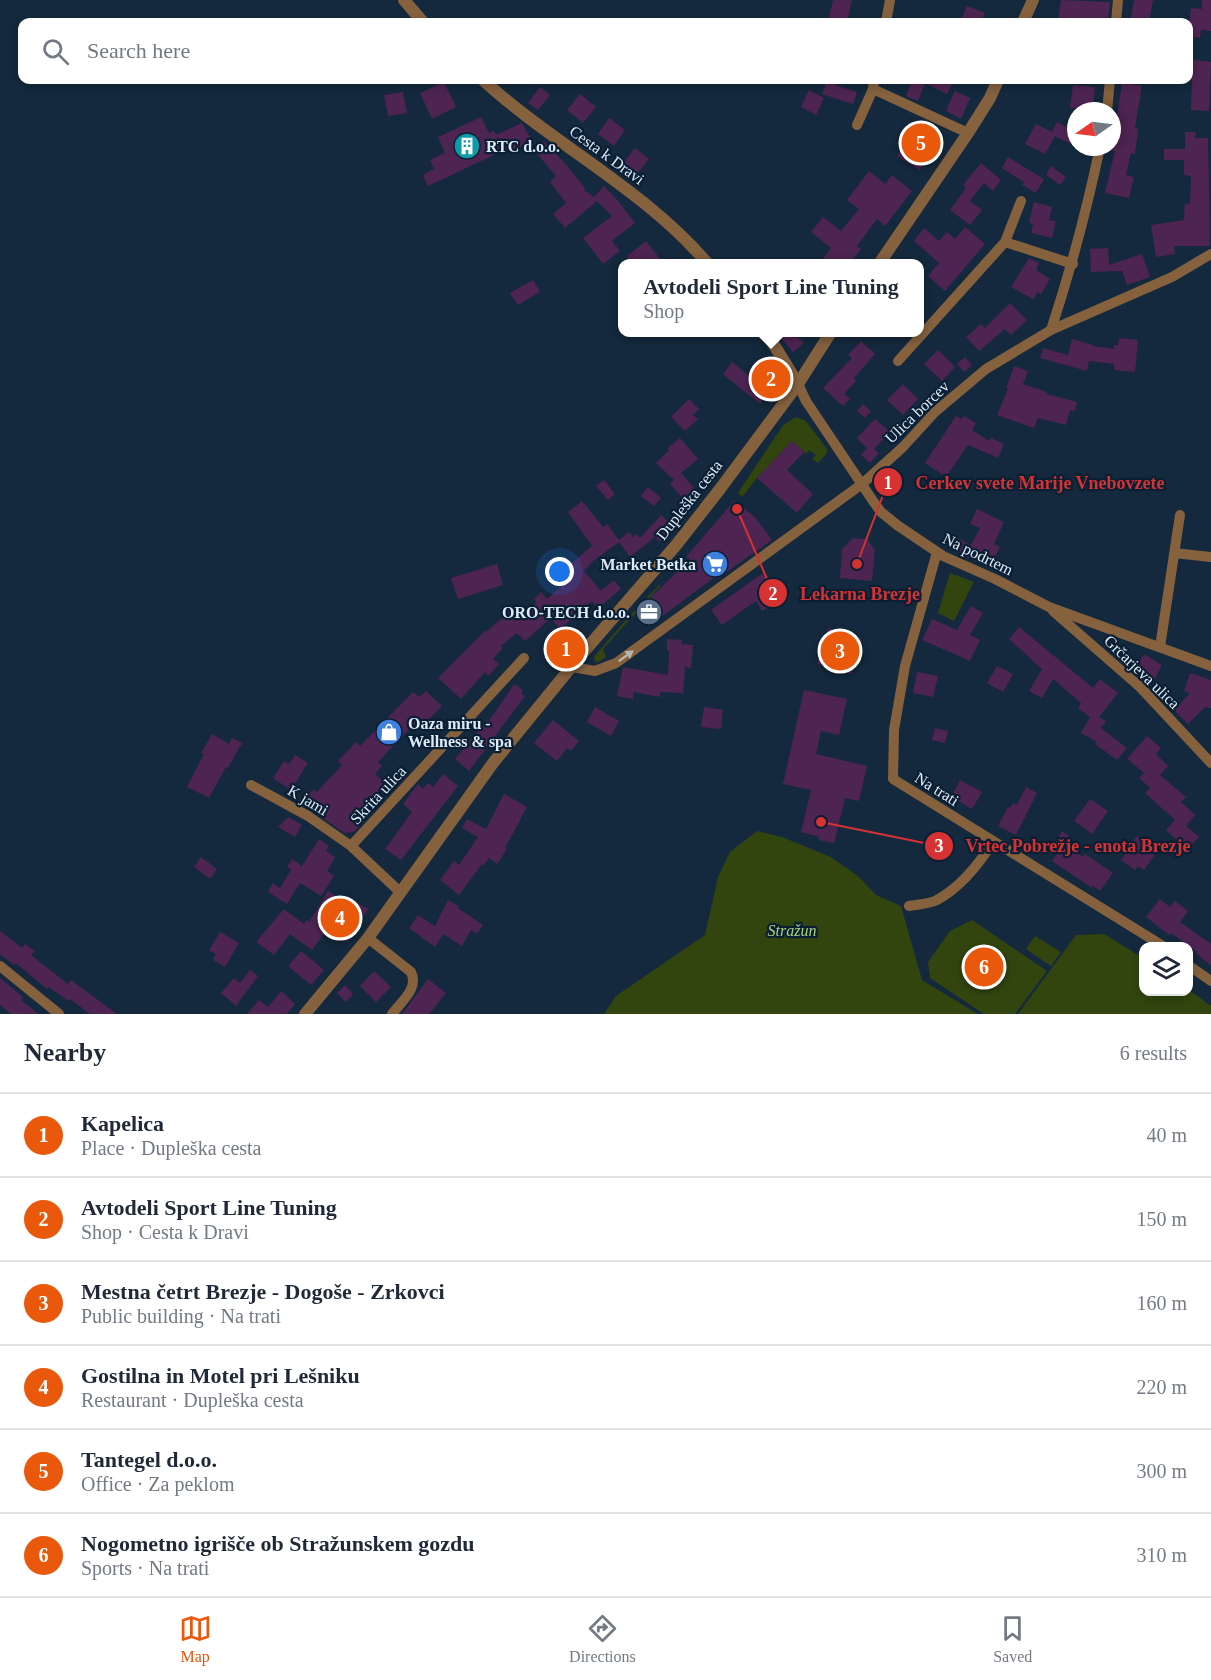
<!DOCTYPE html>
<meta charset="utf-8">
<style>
body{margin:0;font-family:"Times New Roman",serif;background:#f2f2f3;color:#1f2937}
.controls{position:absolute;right:18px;bottom:18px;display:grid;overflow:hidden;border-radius:12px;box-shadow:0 3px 9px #0003}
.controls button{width:54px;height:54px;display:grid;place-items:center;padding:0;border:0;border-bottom:2px solid #e0e1e3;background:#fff;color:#1f2937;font:30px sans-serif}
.compass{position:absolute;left:1067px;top:102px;width:54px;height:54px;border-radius:50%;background:#fff;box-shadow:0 3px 9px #0003;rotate:256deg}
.you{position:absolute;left:560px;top:572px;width:21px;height:21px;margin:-15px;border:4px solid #fff;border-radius:50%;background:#1a73e8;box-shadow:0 0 0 9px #1a73e833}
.badge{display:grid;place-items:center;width:39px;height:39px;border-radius:50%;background:#ea580c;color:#fff;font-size:20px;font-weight:700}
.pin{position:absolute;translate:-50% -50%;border:3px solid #fff;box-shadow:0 2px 6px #0006}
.popup{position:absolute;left:618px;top:259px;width:306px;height:78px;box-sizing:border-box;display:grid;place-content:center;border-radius:12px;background:#fff;filter:drop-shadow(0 2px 4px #0005);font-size:20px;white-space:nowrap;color:#747a83}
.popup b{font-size:22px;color:#1f2937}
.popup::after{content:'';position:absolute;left:50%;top:100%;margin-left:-12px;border:12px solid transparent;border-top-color:#fff}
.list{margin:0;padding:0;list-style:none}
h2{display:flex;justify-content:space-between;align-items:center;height:78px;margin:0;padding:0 24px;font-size:26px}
h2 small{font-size:20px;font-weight:400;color:#747a83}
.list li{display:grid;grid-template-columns:39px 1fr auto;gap:18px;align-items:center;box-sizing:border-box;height:84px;padding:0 24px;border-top:2px solid #e0e1e3}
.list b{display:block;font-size:22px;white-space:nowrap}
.list p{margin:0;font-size:20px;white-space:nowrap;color:#747a83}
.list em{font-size:20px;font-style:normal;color:#747a83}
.icon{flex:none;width:33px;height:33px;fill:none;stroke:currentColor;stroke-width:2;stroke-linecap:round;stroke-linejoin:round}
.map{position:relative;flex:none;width:1211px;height:1014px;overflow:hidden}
.search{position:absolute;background:#fff;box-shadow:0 3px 9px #0003;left:18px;right:18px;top:18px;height:66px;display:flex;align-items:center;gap:15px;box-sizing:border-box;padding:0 21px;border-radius:12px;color:#747a83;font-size:22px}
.sheet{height:582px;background:#fff}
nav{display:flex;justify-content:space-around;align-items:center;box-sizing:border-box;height:84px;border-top:2px solid #e0e1e3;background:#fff;font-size:16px;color:#747a83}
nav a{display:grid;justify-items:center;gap:3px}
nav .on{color:#ea580c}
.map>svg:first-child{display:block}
.green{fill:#32450f}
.building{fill:#4e2452}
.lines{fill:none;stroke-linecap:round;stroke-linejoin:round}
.minor{stroke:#85613e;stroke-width:10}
.tertiary{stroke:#85613e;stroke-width:12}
.oneway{fill:#bab4ae}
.labels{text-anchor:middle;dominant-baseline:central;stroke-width:4.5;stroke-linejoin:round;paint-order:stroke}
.poi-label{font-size:16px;font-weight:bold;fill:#deebf8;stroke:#0a1f33;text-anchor:start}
.street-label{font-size:16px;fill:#deebf8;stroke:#0a1f33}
.park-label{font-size:16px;font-style:italic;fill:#add279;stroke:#0a1f33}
.leader{fill:none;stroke:#d63232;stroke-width:2}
.callout-dot{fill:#d63232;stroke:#0a1f33;stroke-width:2}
.mark-label{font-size:18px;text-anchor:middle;font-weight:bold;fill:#fff}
.callout-label{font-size:18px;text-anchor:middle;font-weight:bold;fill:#d63232;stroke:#0a1f33;stroke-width:4.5;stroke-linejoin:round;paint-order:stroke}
</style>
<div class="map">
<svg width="1211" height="1014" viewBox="0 0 1211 1014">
<rect width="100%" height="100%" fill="#14293d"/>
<path class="green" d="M796 417 806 421 827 449V453L818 463 812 459 816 455 809 450 806 454 792 441 757 478 742 497 738 493 783 425Z
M950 573 974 582 954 621 938 613Z
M659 585H661L603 649 606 657 598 662 595 661 594 657C615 632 636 608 659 585Z
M757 831 782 837 831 857 858 876 876 895 901 906 922 980 978 1014H604L616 996 705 935 718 877 730 852Z
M972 920 1047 971 1015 1014H984L930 978 928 962 950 931Z
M1104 934 1143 958 1144 992 1189 990 1211 1006V1014H1018L1076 935Z
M1035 936 1061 952 1051 966 1026 949Z"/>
<path class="building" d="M833 0H852L847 22H828Z
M1061 0 1110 2 1108 22H1058Z
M1134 0H1153L1149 22H1130Z
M1202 0H1211V31L1201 30 1200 38 1188 36 1191 8 1202 9Z
M967 6 985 13 981 22H960Z
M1188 59 1211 62 1209 111 1191 110 1192 80H1188Z
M827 80H836L835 85 857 92 853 104 822 94Z
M912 80H954L947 94 925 83 918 101 906 96Z
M444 82 456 107 432 119 420 93Z
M1122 83 1142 86 1135 128 1138 129 1135 154 1131 153 1126 175 1134 177 1129 198 1105 193 1115 151H1112Z
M1073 85 1095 87 1093 110 1070 108Z
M540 87 550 95 538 110 528 103Z
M809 90 824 98 816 115 801 107Z
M955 91 970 98 961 119 946 111Z
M403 92 407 113 388 116 384 95Z
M580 94 596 107 583 123 567 110Z
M481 117 489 133 494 131 496 135 522 123 532 141 511 152 509 148 428 186 423 175 434 169 430 160 445 153 438 137Z
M609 118 625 130 614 146 598 134Z
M1057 122 1076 132 1073 145 1055 136 1045 154 1025 144 1036 124 1052 132Z
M914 127 931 137 922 153 928 156 920 170 897 156Z
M1185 132H1196L1195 138H1208L1210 246H1174L1175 254 1156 257 1151 225 1184 220 1185 204H1190L1191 176 1184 175V160H1164V149H1185Z
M544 141 568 167 585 188 584 190 594 197 604 186 619 202 635 223 612 241 620 251 603 264 583 238 612 216 597 201 565 228 553 214 566 203 550 182 556 176 534 150Z
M635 148 649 159 637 174 624 162Z
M1008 157 1044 179 1036 193 1022 185 1024 182 1002 168Z
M981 163 1001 180 993 191 984 183 970 201 982 210 970 225 950 210 966 188 963 185Z
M1051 166 1066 177 1060 185 1046 175Z
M869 171 885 184 892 175 912 191 885 226 877 219 857 246 861 249 849 264H819L831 248 811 232 823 217 841 231 859 209 847 200Z
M1034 202 1052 207 1049 220 1056 221 1052 238 1031 233 1033 224 1029 223Z
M965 227 985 244 945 291 928 276 939 263 914 241 924 228 939 241 947 232 955 239Z
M646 241 664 264H632L627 256Z
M1108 248 1109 265 1142 254 1150 277 1127 285 1122 271 1091 272 1090 249Z
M1029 258 1039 263 1036 270 1050 279 1041 294 1038 292 1033 299 1011 287Z
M533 280 540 292 518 305 510 293Z
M1010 303 1027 320 1011 335 1005 329 979 351 966 337 981 324 985 328Z
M777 333H794L804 343 793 352Z
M1119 338 1138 340 1135 372 1114 370V364L1089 361 1087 371 1040 358 1043 348 1068 355 1072 339 1093 345V346L1114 349V345L1118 346Z
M861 341 875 354 854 378 856 381 844 394 850 399 843 406 823 388 852 358 848 355Z
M938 350 955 367 942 381 924 364Z
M965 357 972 365 964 372 957 364Z
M732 362 748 375 760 363 779 379 760 404 723 374Z
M1014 366 1028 371 1023 384 1047 392 1046 394 1077 402 1075 411 1070 410 1066 425 1038 418 1034 428 997 415 1008 389 1006 388Z
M903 384 918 399 903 415 887 400Z
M689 399 699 409 693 415 698 419 685 431 671 417Z
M863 404 871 411 865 418 857 411Z
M956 416 961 419 964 416 976 423 972 430 989 441 991 438 1004 444 998 458 968 445 946 477 925 463Z
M875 419 890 432 874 449 879 453 870 463 861 455 867 448 857 438Z
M680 438 698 459 681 473 696 490 684 500 670 484 674 480 656 463 669 450 667 449Z
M792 441 804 452 787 470 813 494 797 513 757 478Z
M604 480 615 494 608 500 596 486Z
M648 487 661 498 654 506 641 496Z
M582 501 603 527 607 524 619 540 629 532 633 537 636 534 640 538 661 515 674 527 660 542 655 537 630 557 619 542 592 562 584 571 601 591 614 580 621 589 598 608 592 601 560 629 551 618 525 641 517 633 501 646 503 648 493 659 499 664 488 676 485 672 461 699 438 678 485 631 486 632 515 607 522 615 537 602 534 599 541 592 547 599 573 576 566 568 592 546 568 512Z
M734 501 755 517 772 540 718 578 715 577 649 626 634 614 690 559 686 557Z
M977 509 1004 522 994 544 1000 547 989 568 950 548 956 537 971 545 980 528 970 524Z
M853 538 867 539 875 550 872 581 840 578 842 549Z
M497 564 503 585 458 599 451 578Z
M763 573 772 588 765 592 773 604 762 611 756 601 722 625 711 610Z
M971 606 983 613 970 635 980 640 970 661 922 640 932 619 957 630Z
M1019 627 1093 688 1100 679 1118 693 1099 717 1106 721 1101 728 1127 748 1117 760 1095 744 1097 742 1081 733 1090 717 1078 708 1081 703 1053 679 1042 698 1029 691 1042 669 1009 639Z
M828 628 862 639 852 674 817 664Z
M667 639 682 640 681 644 693 645 691 668 685 667 683 693 660 692V697L634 692 633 699 617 696 623 667 668 675 669 651H667Z
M1144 654 1162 665 1153 682 1134 671Z
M997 666 1013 674 1003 692 987 683Z
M917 672 938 676 933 697 913 693Z
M1190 673 1211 680V708L1205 707 1188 724 1174 710 1190 693 1184 691Z
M514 684 523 690 521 693 525 696 469 771 455 759 487 720 489 721Z
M804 690 847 699 839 735 821 731 816 754 867 766 859 801 845 798 834 843 819 840V837L801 832 811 790 783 784Z
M426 691 442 706 419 729 414 724 378 762 382 766 375 774 386 784 369 803 375 809 354 832 345 833 300 803 314 789 317 792 342 765 338 761 356 742 360 746 413 692 419 697Z
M595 707 619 721 611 736 587 722Z
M704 707 723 710 721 729 701 727Z
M553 720 579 741 571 751 567 748 557 761 534 743Z
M935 728 948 731 945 743 932 740Z
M212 734 229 744 232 738 242 743 228 768 226 767 209 798 187 787 204 754 201 753Z
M1147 736 1161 748 1156 754 1168 766 1160 775 1186 797 1181 802 1195 815 1186 826 1199 837 1187 850 1166 830 1175 820 1145 793 1150 788 1139 778 1144 773 1127 759Z
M295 755 308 763 291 790 273 778 284 761 289 764Z
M443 774 458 786 401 860 385 849 412 812 403 804 418 784 423 789 428 783 433 787Z
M960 780 982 792 972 809 951 797Z
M1026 787 1037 793 1016 835 998 826 1008 807 1010 808 1013 803 1017 805Z
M504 794 527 807 505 848 507 849 497 864 489 858 484 865 482 864 459 895 440 880 454 861 459 865 478 837 462 828 467 819 486 829Z
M1090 799 1108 811 1092 834 1074 821Z
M288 817 302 825 295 837 278 827Z
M1062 831 1071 838 1066 846 1083 857 1085 854 1113 873 1100 891 1093 886 1092 888 1052 861 1062 846 1055 842Z
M1137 836 1158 850 1144 870 1138 866 1135 870 1121 860Z
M319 839 329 846 326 851 335 857 327 871 334 876 321 896 300 883 287 904 268 892 273 883 280 888 291 870 287 867 292 859 302 866Z
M201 857 217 869 210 879 194 867Z
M328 891 344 901 347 896 368 909 347 942 327 930 312 950 290 934 274 955 256 942 284 909 304 924 307 920 309 922Z
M1160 899 1170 907 1175 901 1188 911 1180 922 1211 944V966L1196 953 1197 952 1171 933 1169 935 1146 917Z
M448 900 459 906 458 908 483 925 477 934 471 930 462 946 443 934 435 947 409 928 418 915 435 926Z
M0 931 22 948 25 944 35 951 31 955 68 984 71 980 117 1014H90L70 999 68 1001 49 987 47 989 16 963 14 965 0 954Z
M220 932 239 943 225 967 213 960 216 954 209 950Z
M301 951 324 970 311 985 288 966Z
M250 970 258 976 236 1006 221 993 234 978 240 983Z
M374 971 391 987 376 1002 360 986Z
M0 978 23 997 21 1000 38 1014H11L0 1005Z
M428 979 446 993 429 1014H402Z
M345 985 353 994 346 1002 337 993Z
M281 991 295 1004 287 1014H247L259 1000 268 1007Z"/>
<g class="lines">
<path class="minor" d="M886 22 890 0
M1116 22 1118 0
M873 89 968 133
M1107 111 1110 80
M857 125 873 89 874 80
M1005 242 1073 264
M1051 330C1071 269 1087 209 1100 147
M898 361 1005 242 1021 201
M798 384 806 401 873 501 881 512 897 525 943 556 995 579 1049 607 1211 666
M937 552 905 666 894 730 893 779 1163 946
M1174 553 1211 557
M1053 611 1140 687 1211 763
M1160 647 1180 515
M572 667 595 671 616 663 862 484 903 447 935 412 986 369 1051 330 1172 277 1211 254
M251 785 308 816 351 846 400 892
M351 846 524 658
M909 906C918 904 930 904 937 900 961 887 979 864 993 842
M368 938 411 972C419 988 402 1001 392 1014
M1188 965 1211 981
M0 966 59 1014"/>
<path class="tertiary" d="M404 0 423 22
M1023 22 1033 0
M483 80C554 145 644 189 708 264
M879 264 968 133 990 98 998 80
M766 332 798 384
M305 1014 368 938 493 763 581 655 677 544 720 489 798 384 831 332"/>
</g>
<defs><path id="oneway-solid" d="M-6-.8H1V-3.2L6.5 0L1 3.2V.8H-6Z" transform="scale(1.5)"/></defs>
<use class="oneway" href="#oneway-solid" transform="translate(626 656) rotate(-36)"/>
<defs>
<symbol id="building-disc" viewBox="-11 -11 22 22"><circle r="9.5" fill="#0f9aa8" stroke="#0a1f33"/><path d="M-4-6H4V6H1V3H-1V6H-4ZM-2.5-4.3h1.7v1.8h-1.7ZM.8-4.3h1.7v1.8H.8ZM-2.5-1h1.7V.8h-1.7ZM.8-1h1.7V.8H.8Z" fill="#fff"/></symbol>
<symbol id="supermarket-disc" viewBox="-11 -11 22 22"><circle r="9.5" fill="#3f7fe0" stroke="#0a1f33"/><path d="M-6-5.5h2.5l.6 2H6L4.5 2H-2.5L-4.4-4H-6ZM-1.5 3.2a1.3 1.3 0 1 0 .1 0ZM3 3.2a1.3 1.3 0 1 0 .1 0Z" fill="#fff"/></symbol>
<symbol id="office-disc" viewBox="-11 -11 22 22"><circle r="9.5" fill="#5c6f8a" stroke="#0a1f33"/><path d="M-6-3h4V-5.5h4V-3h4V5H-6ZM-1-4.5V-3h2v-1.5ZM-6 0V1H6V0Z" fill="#fff"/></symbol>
<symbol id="shop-disc" viewBox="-11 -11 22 22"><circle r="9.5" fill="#3f7fe0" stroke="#0a1f33"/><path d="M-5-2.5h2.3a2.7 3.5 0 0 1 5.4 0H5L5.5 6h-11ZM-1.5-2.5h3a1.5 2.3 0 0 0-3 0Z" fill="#fff"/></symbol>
</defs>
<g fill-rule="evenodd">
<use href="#building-disc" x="452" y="131" width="30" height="30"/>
<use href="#supermarket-disc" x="700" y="549" width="30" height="30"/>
<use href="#office-disc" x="634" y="597" width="30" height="30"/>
<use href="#shop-disc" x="374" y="717" width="30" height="30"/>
</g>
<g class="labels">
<g class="poi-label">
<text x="486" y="146">RTC d.o.o.</text>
<text x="696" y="564" text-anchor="end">Market Betka</text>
<text x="630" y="612" text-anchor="end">ORO-TECH d.o.o.</text>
<text x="408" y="723">Oaza miru -<tspan x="408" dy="18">Wellness &amp; spa</tspan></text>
</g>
<g class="street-label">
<text transform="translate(607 155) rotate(36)">Cesta k Dravi</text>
<text transform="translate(917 412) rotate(-44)">Ulica borcev</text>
<text transform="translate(689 500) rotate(-52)">Dupleška cesta</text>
<text transform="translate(978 554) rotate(26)">Na podrtem</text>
<text transform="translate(1142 672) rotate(44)">Grčarjeva ulica</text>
<text transform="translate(937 789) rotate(32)">Na trati</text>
<text transform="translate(378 795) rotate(-47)">Skrita ulica</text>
<text transform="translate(308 800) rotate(31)">K jami</text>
</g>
<g class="park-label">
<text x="792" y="930">Stražun</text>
</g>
</g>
<path class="leader" d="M857 564L888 482M737 509L773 593M821 822L939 846"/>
<g class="callout-dot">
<circle cx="857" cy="564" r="6"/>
<circle cx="737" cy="509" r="6"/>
<circle cx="821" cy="822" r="6"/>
<circle cx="888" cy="482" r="15"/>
<circle cx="773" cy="593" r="15"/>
<circle cx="939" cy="846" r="15"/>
</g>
<g class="mark-label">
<text x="888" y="489">1</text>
<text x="773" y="600">2</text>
<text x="939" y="852">3</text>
</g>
<g class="callout-label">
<text x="1040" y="489">Cerkev svete Marije Vnebovzete</text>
<text x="860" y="600">Lekarna Brezje</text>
<text x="1078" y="852">Vrtec Pobrežje - enota Brezje</text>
</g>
</svg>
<div class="controls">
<button><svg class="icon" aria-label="layers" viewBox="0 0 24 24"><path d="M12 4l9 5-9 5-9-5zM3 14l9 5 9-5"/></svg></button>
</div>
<svg class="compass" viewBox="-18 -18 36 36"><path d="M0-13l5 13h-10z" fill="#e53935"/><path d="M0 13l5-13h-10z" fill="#747a83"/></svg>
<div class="you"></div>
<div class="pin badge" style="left:566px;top:649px">1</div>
<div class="pin badge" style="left:771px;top:379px">2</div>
<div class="popup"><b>Avtodeli Sport Line Tuning</b>Shop</div>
<div class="pin badge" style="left:840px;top:651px">3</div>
<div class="pin badge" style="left:340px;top:918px">4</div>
<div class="pin badge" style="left:921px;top:143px">5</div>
<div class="pin badge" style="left:984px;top:967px">6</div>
<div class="search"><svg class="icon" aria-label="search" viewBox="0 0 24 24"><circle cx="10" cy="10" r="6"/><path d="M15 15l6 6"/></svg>Search here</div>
</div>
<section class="sheet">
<h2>Nearby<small>6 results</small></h2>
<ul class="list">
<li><span class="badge">1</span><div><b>Kapelica</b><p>Place · Dupleška cesta</p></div><em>40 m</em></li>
<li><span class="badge">2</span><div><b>Avtodeli Sport Line Tuning</b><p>Shop · Cesta k Dravi</p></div><em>150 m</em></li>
<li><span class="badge">3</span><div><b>Mestna četrt Brezje - Dogoše - Zrkovci</b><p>Public building · Na trati</p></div><em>160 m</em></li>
<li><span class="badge">4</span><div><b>Gostilna in Motel pri Lešniku</b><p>Restaurant · Dupleška cesta</p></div><em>220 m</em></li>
<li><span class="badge">5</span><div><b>Tantegel d.o.o.</b><p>Office · Za peklom</p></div><em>300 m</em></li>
<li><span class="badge">6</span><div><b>Nogometno igrišče ob Stražunskem gozdu</b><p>Sports · Na trati</p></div><em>310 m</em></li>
</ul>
</section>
<nav>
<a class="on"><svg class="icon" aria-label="map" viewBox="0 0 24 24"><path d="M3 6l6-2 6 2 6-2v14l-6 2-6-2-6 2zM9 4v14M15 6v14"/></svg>Map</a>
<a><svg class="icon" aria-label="directions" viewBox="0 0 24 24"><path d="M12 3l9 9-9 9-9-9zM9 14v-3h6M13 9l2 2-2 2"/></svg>Directions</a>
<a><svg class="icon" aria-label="saved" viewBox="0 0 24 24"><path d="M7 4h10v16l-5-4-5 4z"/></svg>Saved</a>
</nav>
